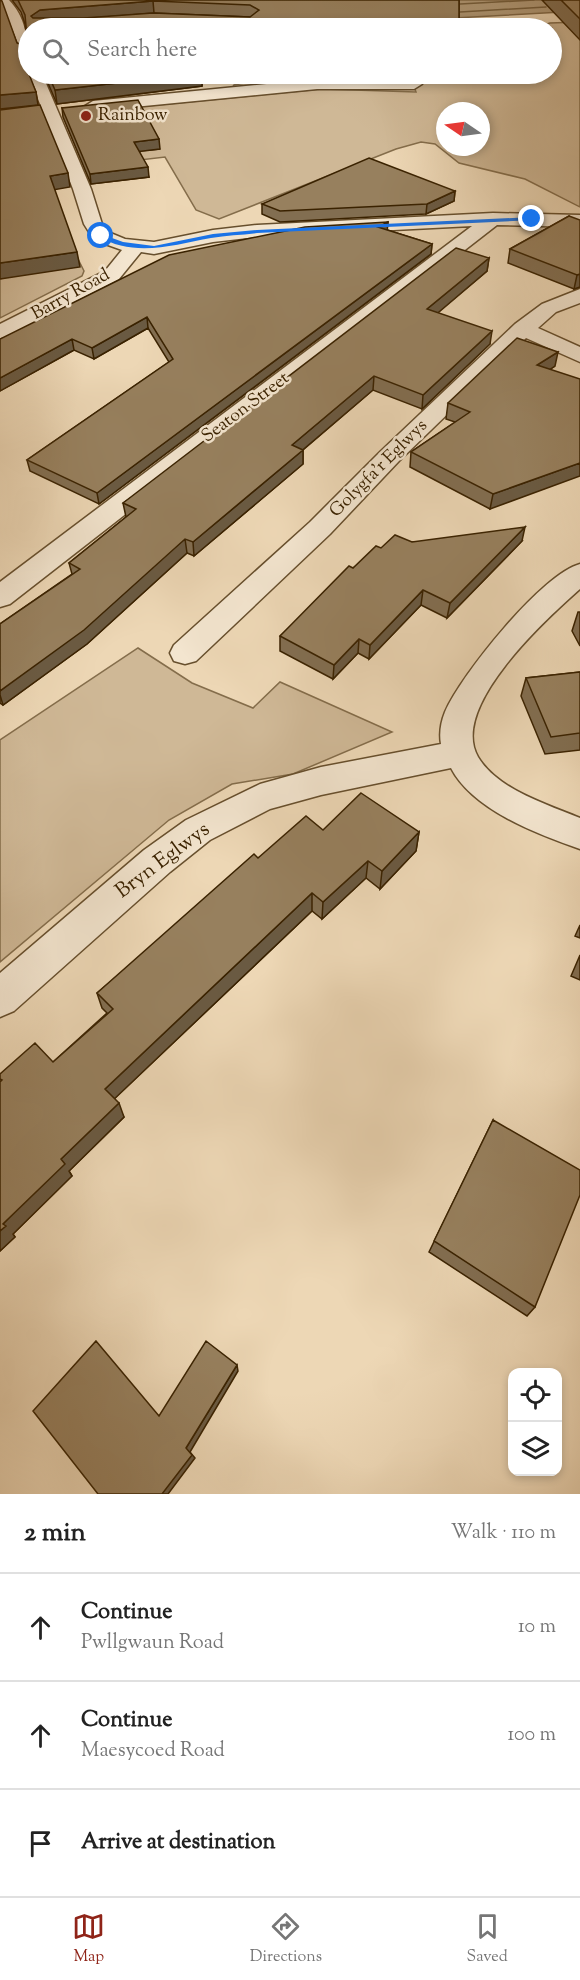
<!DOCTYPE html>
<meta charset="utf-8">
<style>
body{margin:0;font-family:"Sorts Mill Goudy",serif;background:#f2f2f2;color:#222}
.controls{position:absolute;right:18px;bottom:18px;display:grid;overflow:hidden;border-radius:12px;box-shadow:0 3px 9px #0003}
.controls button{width:54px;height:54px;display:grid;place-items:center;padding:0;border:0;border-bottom:2px solid #e0e0e0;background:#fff;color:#222;font:30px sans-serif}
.compass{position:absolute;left:436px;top:102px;width:54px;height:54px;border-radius:50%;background:#fff;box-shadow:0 3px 9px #0003;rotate:283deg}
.stop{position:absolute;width:18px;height:18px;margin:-14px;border:4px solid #1a73e8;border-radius:50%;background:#fff}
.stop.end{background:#1a73e8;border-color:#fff;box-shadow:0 2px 6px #0008}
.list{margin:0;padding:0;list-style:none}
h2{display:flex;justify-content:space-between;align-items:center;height:78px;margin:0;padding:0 24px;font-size:26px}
h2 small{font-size:20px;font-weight:400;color:#767676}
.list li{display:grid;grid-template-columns:39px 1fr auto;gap:18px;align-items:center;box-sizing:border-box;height:108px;padding:0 24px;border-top:2px solid #e0e0e0}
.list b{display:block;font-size:22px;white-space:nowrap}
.list p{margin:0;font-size:20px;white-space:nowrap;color:#767676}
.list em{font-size:20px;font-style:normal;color:#767676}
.icon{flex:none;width:33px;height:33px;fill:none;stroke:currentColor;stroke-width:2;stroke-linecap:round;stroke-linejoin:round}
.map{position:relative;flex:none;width:580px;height:1494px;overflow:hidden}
.search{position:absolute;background:#fff;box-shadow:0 3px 9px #0003;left:18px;right:18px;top:18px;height:66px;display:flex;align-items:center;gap:15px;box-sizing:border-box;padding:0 21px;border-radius:33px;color:#767676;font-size:22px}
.sheet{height:402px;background:#fff}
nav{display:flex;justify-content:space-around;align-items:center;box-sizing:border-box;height:84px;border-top:2px solid #e0e0e0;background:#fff;font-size:16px;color:#767676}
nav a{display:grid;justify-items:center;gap:3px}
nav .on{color:#8f2418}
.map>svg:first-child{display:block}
.green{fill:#cfb896;stroke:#846d4b;stroke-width:1.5;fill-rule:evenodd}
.water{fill:#b09977;stroke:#816947;stroke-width:1.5}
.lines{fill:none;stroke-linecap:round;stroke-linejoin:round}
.shore{stroke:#755e3c;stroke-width:1.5}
.street-casing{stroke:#674f2d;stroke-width:3}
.street{fill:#f3e5cf;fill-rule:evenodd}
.wall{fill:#826e51;stroke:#3a2200;stroke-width:1.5;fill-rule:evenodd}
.shaded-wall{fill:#6a5a42;stroke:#3a2200;stroke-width:1.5}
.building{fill:#97805e;stroke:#3a2200;stroke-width:1.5;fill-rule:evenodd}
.route{fill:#1a73e8}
.poi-dot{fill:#8f2418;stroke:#f3e5cf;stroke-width:2}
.labels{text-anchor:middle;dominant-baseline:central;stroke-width:5;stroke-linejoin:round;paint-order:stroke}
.far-poi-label{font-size:18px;fill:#3a2200;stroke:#f3e5cf;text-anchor:start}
.far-street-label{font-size:18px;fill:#3a2200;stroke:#f3e5cf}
.street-label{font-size:21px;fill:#3a2200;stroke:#f3e5cf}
</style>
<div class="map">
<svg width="580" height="1494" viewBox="0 0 580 1494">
<rect width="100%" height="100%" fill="#edd7b5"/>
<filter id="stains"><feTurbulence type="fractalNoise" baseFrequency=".00333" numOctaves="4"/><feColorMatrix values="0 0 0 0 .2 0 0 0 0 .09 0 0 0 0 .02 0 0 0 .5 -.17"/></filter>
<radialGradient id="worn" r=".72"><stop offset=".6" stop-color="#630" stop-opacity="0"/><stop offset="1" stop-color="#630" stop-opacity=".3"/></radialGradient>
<path class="green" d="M580 22V207L525 179 459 163 435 144 421 142 396 149 219 219 196 210 165 157 97 165 94 157 137 107 322 89 416 92 409 74H552V28H534L550 23ZM445 111H481V147H445Z
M294 74H323L306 76 299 81 232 88 234 85Z
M76 255 84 271 82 276 0 318V279Z
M138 648 192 683 253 708 280 682 392 732 293 774 232 784 169 820 0 962V740Z"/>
<path class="water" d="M149 0H580V11L454 18Z"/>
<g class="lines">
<path class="shore" d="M460 4 534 0
M460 12 546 7"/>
<defs>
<path id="street" d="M0 0H9C25 17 28 37 28 59L21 55 6 12 0 6Z
M28 73 42 74 91 189 102 224 108 232 125 239 154 242 213 230 257 225 493 213 580 215V227L497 225 10 604 0 607V582L472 226 257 237 213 242 154 254 141 252 119 279 0 340V324L105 271 122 250 94 240 84 224 73 189Z
M317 79H414L422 84 414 89H317L93 111 85 106 93 101Z
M580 289V303L556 312 538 328 580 347V362L526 338 399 461 330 534 196 661 185 664 174 661 170 653 174 645 310 522 381 451 515 324 542 304Z
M580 564V589C546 619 449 707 478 757 498 790 547 804 580 818V849C537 834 473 810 451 768L321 795 270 809 210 840 170 872 14 1011 0 1017V973L144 850 186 820 260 784 321 767 441 744C439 733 441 722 445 712 461 675 542 574 580 564Z"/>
</defs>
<use href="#street" class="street-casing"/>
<use href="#street" class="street"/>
</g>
<path class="wall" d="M0 0 17 43 28 48 25 24 21 12 12 0H459V28H28V74L36 92 38 105 0 109ZM154 13 250 17H101Z
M542 0H580V40Z
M44 74H249L202 79V86L57 104Z
M62 108 160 149 139 151 149 177 91 184 63 117Z
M455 191 454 201 426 214 280 222 262 214V204Z
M569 216 580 287 574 289 508 263 510 249Z
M388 222 387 230 432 244 431 254 99 504 30 471 27 460 169 362 148 328 94 359 74 350 0 391V339Z
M489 258 487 271 437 313 490 344 422 409 373 390 303 450V464L194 556 187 553 87 644 3 705 0 703V624L72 574 69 563 126 517 123 503Z
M555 366 550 369 490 509 410 467 411 452 455 422 446 419 448 403Z
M522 541 447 618 421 605 369 659 358 653 333 679 280 651V636L353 568 381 548 412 542Z
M578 612H580V646L572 631Z
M580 672V750L545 754 521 696 526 678Z
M323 830 419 832 416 851 380 889 366 878 322 919 312 911 114 1099 124 1117 69 1171 72 1176 13 1234 15 1237 0 1251V1082L1 1081 0 1074 53 1062 107 1013 102 1008 97 993 258 858Z
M580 925V938L575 936Z
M580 955V980L571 976Z
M493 1120 535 1307 527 1316 429 1252Z"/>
<path class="shaded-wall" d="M153 1 154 13 42 22 33 28 31 16 40 10Z
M197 74H249L202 79V86L57 104 55 90Z
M36 92 38 105 0 109V95Z
M159 139 160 149 135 152 134 142Z
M148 167 149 177 91 184 90 174Z
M68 173 70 187 53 190 50 176Z
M455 191 454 201 426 214 427 204Z
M388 222 387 233 378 227Z
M432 244 431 254 99 504 97 493Z
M77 252 80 267 0 279V263Z
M489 258 487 271 426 323 427 309Z
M580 274V287L574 289 577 275Z
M147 317 148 328 94 359 92 348Z
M492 331 490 344 422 409 423 395Z
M72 339 74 350 0 391V378Z
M558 352 555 366 534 380 537 365Z
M374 376 373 390 292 459V445Z
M303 450V464L194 556 193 542Z
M580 463V476L490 509 493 494Z
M525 527 522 541 447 618 450 603Z
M185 539 187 553 87 644 3 705 0 695V691Z
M423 590 421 605 369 659 370 645Z
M359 639 358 653 333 679 334 665Z
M419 832 416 851 380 889 382 871Z
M368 861 366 878 322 919 323 902Z
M312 893V911L110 1103 105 1089Z
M119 1103 124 1117 69 1171 72 1176 13 1234 15 1237 0 1251V1231L3 1224 61 1159Z
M237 1365 238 1371 190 1452 195 1458 168 1494H162L186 1448Z"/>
<path class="building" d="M0 0 2 1 17 43 28 48 25 15 18 0H459V28H28V59L24 58 28 74H29L36 92 0 95ZM153 1 250 5 259 10 250 17 153 13 84 18H33L31 16 40 10Z
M561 0H580V19Z
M48 74H198L55 90Z
M138 100 159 139 134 142 148 167 90 174 62 108Z
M40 105 68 173 50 176 77 252 0 263V110Z
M369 158 455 191 427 204 280 211 262 204Z
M569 216 580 220V274L577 275 510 249Z
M388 222 378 227 432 244 97 493 27 460 173 359 147 317 92 348 72 339 0 378V339L169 255 305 227Z
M456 248 489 258 427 309 492 331 423 395 374 376 292 445 303 450 193 542 185 539 84 630 0 691V624L80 569 69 563 136 509 123 503Z
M517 338 558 352 537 365 580 379V463L493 494 411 452 470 412 448 403Z
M525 527 450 603 423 590 370 645 359 639 334 665 280 636 349 566 353 568 376 546 381 548 395 535 412 542Z
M580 672V733L551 737 526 678Z
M361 793 419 832 382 871 368 861 323 902 312 893 105 1089 119 1103 61 1159 65 1164 3 1224 6 1226 0 1231V1082L2 1080 0 1079V1074L35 1043 53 1062 113 1009 97 993 254 854 258 858 306 816 323 830Z
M493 1120 580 1170V1195L535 1307 434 1241Z
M96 1341 159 1416 206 1341 237 1365 186 1448 192 1455 162 1494H98L33 1411Z"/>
<path class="route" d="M532 217 534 220 257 233C242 235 226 235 211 238 173 245 134 258 98 236L101 234 123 242 154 246 213 234 257 230Z"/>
<circle class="poi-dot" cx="86" cy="116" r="6"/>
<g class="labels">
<g class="far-poi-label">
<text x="98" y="116">Rainbow</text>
</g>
<g class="far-street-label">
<text transform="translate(71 295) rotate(-29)">Barry Road</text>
<text transform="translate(246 408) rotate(-37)">Seaton Street</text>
<text transform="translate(379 469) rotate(-45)">Golygfa'r Eglwys</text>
</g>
<g class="street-label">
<text transform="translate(163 861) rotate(-37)">Bryn Eglwys</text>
</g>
</g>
<rect width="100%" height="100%" filter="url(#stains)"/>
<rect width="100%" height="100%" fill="url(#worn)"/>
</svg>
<div class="controls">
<button><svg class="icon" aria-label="locate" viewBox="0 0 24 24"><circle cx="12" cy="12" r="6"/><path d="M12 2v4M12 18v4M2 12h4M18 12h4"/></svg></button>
<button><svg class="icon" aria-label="layers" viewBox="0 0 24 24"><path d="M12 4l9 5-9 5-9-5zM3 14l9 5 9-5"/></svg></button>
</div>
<svg class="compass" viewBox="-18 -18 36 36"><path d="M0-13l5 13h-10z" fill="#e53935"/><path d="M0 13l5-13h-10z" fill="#767676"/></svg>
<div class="stop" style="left:101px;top:236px"></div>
<div class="stop end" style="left:532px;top:219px"></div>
<div class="search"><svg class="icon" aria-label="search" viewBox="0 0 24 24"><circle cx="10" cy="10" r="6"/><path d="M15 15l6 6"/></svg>Search here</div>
</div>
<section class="sheet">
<h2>2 min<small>Walk · 110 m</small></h2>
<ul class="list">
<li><svg class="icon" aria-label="ahead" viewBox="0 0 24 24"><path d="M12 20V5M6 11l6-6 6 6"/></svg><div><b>Continue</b><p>Pwllgwaun Road</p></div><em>10 m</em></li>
<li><svg class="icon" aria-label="ahead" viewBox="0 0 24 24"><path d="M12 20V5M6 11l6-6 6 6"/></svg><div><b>Continue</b><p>Maesycoed Road</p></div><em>100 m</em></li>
<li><svg class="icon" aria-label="arrive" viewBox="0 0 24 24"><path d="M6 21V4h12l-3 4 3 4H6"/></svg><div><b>Arrive at destination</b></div></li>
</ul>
</section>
<nav>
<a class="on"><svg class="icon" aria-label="map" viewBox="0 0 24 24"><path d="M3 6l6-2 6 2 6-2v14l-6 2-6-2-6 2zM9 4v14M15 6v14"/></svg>Map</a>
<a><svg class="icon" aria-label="directions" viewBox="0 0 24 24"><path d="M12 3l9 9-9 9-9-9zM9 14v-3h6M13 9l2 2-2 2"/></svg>Directions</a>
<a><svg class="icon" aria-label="saved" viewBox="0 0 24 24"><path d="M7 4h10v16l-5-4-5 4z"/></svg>Saved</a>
</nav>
